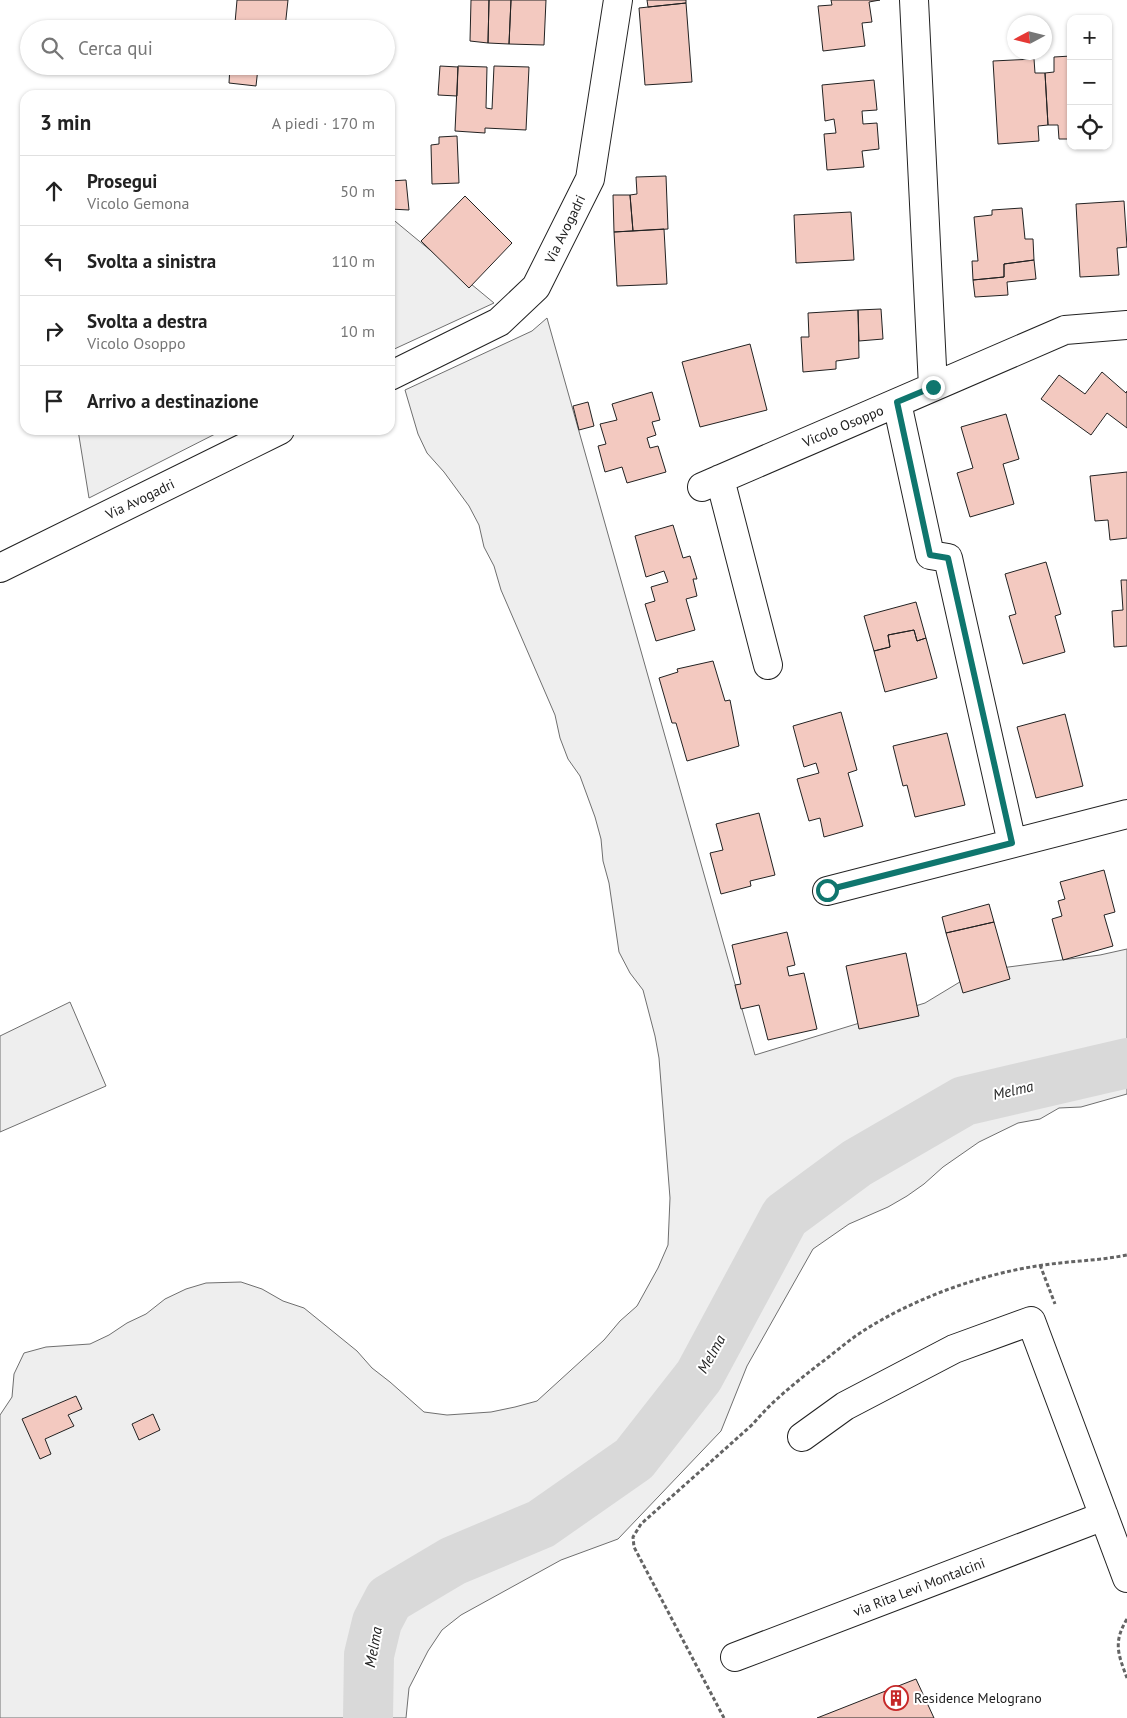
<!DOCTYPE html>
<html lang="it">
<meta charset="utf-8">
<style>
body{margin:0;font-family:"PT Sans",sans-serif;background:#f6f6f6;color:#222}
.controls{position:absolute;right:15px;top:15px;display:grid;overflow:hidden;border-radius:10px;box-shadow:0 1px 4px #0004}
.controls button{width:45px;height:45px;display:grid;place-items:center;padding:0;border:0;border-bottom:1px solid #e0e0e0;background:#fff;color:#222;font:25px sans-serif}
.compass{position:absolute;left:1007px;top:15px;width:45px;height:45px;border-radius:50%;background:#fff;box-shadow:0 1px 4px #0004;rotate:263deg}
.stop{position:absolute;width:15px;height:15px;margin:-11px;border:4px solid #0f766e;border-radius:50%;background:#fff}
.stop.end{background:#0f766e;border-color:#fff;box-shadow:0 1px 5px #0008}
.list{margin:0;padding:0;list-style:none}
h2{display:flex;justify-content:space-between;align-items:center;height:65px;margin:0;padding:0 20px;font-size:21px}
h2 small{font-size:16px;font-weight:400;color:#767676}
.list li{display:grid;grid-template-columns:32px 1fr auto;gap:15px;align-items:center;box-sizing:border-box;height:70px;padding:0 20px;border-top:1px solid #e0e0e0}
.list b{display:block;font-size:19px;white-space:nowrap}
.list p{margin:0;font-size:16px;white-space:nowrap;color:#767676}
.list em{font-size:16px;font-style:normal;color:#767676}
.icon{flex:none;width:28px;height:28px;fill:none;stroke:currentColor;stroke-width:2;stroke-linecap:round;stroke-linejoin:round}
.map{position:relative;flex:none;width:1127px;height:1718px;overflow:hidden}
.search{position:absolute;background:#fff;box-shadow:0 1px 4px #0004;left:20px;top:20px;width:375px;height:55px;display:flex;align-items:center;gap:12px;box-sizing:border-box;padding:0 18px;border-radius:28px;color:#767676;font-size:19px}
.panel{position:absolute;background:#fff;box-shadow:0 1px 4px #0004;left:20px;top:90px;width:375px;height:345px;border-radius:15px}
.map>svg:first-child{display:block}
.green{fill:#eee;stroke:#6f6f6f}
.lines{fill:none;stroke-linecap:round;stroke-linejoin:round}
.river{stroke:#d9d9d9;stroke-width:50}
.building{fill:#f3c9c0;stroke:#222}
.minor-casing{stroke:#222;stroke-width:30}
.path{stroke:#646464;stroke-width:3;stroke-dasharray:4 2.5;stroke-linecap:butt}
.minor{stroke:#fff;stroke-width:28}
.route{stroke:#0f766e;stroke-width:6}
.labels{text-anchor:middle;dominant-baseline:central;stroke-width:4;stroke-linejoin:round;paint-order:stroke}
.street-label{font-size:14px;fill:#222;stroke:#fff}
.poi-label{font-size:14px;fill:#222;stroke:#fff;text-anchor:start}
.water-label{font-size:15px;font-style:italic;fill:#222;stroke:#fff}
</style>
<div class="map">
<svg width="1127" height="1718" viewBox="0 0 1127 1718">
<rect width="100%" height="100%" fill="#fff"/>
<path class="green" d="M390 217 494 303 390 351Z
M547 318 755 1055 925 1003 978 971 1100 955 1127 949V1094L1081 1107 1059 1108 1040 1119 1018 1123 979 1142 943 1167 924 1184 907 1196 888 1207 849 1224 813 1249 747 1366 721 1431 618 1539 561 1560 461 1615 442 1630 428 1651 409 1688 406 1718H0V1415L12 1397 14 1374 24 1353 46 1347 90 1344 109 1335 127 1323 146 1314 165 1299 186 1289 206 1283 241 1282 262 1289 283 1301 304 1308 357 1351 372 1368 390 1382 424 1412 447 1415 491 1412 515 1407 537 1401 604 1340 620 1321 637 1306 658 1268 668 1245 670 1198 659 1058 655 1036 643 990 630 973 619 952 609 883 603 861 601 839 595 817 580 776 568 759 560 738 555 715 501 590 494 566 484 547 479 525 469 506 444 472 427 453 418 434 405 390 532 331Z
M78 430H223L89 498Z
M70 1002 106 1086 0 1132V1036Z"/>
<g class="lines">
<path class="river" d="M368 1718 369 1655 377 1622 389 1599 453 1561 541 1524 634 1459 699 1376 785 1216 857 1163 964 1101 1127 1063"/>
</g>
<path class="building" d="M237 0H288L285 28 235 23Z
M471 0H489L488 43 470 41Z
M489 0H511L509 44 488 43Z
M511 0H546L544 45 509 44Z
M647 0H686V3L648 7Z
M831 0H880L869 2 872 22 862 23 865 46 823 51 818 6 832 5Z
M686 3 692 82 645 85 639 8Z
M235 23 285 28V29H234Z
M1071 56V139H1059L1058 125H1048L1045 73 1054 72V57Z
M1034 59 1035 73H1045L1048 125 1038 126 1039 141 998 144 993 61Z
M230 66 258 68 256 86 229 83Z
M237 66H281V71Z
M440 66 458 67 457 96 438 95Z
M458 66 487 67 486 108 492 109 494 66 529 67 526 130 485 128V133L455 131Z
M874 80 877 110 862 111 863 124 877 123 879 149 862 151 864 167 827 170 824 134 836 133 834 119 825 121 822 85Z
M457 136 459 183 432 184 431 145 439 144V137Z
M666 176 668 229 633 231 630 195 637 194 636 177Z
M406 180 409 210 390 209V181Z
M613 195H630L633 231 614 232Z
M465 196 512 243 469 288 421 241Z
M1124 201 1127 247 1117 248 1119 275 1080 277 1076 204Z
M1022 208 1025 239H1033L1034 260 1004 264V277L973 280 972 261H978L974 217 992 215V210Z
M851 212 854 260 796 263 794 215Z
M664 229 667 284 617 286 614 232Z
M1034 260 1036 279 1007 282 1008 295 975 297 973 280 1004 277V264Z
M881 309 883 339 859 341 858 310Z
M858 310 859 358 836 361V369L803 372 801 337H809L808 313Z
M750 344 767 410 700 427 682 362Z
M1102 372 1126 393 1127 391V428L1107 413 1091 435 1041 399 1059 375 1085 394Z
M652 392 660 420 652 422 656 435 647 438 650 448 658 446 666 472 627 483 622 467 605 472 598 446 606 444 600 424 617 420 612 404Z
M588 402 594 426 579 430 573 406Z
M1006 414 1019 459 1003 464 1014 504 970 517 957 473 973 468 961 427Z
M1127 472V538L1110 540 1108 520 1095 521 1090 476Z
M673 525 683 558 690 556 697 579H693L697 596 686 599 695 630 656 641 645 604 655 601 651 587 668 582 664 571 646 577 635 536Z
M1046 562 1061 614 1055 616 1065 652 1023 664 1009 616 1016 614 1005 574Z
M1121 580H1127V646L1114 647 1112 611 1123 610Z
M916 602 926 638 917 641 914 630 888 635 890 647 874 651 864 616Z
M914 630 917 641 926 638 937 678 885 692 874 651 890 647 888 635Z
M713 661 725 701 730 700 739 746 687 761 676 723H672L659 678 678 672 677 669Z
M841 712 857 770 848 773 863 826 824 837 820 818 809 821 797 779 819 773 816 763 804 767 793 726Z
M1065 714 1083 786 1036 798 1017 727Z
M947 733 965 805 915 817 907 785 903 786 893 746Z
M759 813 775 875 750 881 751 886 721 894 710 853 723 850 716 824Z
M1104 870 1115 912 1104 915 1113 946 1063 960 1052 919 1062 916 1058 901 1065 899 1060 882Z
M989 904 994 922 946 933 942 917Z
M994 922 1010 979 963 993 946 933Z
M787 932 795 965 787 967 789 976 804 973 817 1029 768 1040 759 1005 741 1009 735 985 741 984 732 945Z
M906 953 919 1016 859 1029 846 966Z
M76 1396 82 1409 68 1415 74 1426 45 1439 51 1454 40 1459 22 1419Z
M153 1414 160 1430 139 1440 132 1424Z
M916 1679 934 1718H817Z"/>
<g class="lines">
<defs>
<path id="minor" d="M914 0 933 387
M390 376 499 322 536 287 590 179 618 0
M897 403 930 555 948 558 1012 843
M720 479 768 665
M702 487 1065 330 1127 325
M0 568 280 430
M827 891 1127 814
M802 1437 845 1406 954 1349 1031 1321 1127 1578
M735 1657 1104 1516"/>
</defs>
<use href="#minor" class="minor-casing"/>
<path class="path" d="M1040 1265 1055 1304
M1127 1619C1113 1642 1118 1654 1127 1678
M724 1718 634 1547 633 1537 641 1524 753 1424C772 1401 794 1384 818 1365 832 1355 845 1343 860 1333 910 1300 978 1275 1037 1266 1067 1261 1097 1261 1127 1255"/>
<use href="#minor" class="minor"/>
</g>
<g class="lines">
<path class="route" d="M827 890 1012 843 948 558 930 555 897 402 933 387"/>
</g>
<defs>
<symbol id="building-ring" viewBox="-11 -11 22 22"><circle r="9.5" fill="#fff" stroke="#c62828" stroke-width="1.5"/><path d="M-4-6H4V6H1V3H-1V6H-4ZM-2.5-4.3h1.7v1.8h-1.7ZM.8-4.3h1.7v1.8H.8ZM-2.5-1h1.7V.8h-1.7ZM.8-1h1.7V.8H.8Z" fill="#c62828"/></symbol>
</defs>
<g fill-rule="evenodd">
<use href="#building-ring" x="882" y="1684" width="28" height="28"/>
</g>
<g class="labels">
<g class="street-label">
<text transform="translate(565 229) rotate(-64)">Via Avogadri</text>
<text transform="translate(843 426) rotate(-23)">Vicolo Osoppo</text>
<text transform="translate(140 499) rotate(-26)">Via Avogadri</text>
<text transform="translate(919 1587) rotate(-21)">via Rita Levi Montalcini</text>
</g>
<g class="poi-label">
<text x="914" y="1698">Residence Melograno</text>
</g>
<g class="water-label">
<text transform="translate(1013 1090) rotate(-13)">Melma</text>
<text transform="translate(711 1354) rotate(-61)">Melma</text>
<text transform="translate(373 1647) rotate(-80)">Melma</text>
</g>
</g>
</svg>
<div class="controls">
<button>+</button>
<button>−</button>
<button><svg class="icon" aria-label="locate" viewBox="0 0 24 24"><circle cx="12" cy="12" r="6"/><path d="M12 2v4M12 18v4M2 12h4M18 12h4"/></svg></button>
</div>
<svg class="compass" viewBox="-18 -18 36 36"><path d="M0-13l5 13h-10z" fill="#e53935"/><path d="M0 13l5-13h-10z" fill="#767676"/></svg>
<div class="stop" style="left:827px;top:890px"></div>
<div class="stop end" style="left:933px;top:387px"></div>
<div class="search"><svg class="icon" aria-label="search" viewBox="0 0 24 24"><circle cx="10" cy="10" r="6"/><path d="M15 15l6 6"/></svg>Cerca qui</div>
<section class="panel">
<h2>3 min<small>A piedi · 170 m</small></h2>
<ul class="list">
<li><svg class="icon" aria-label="ahead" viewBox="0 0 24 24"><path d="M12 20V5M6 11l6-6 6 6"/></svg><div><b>Prosegui</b><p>Vicolo Gemona</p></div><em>50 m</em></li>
<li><svg class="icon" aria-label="left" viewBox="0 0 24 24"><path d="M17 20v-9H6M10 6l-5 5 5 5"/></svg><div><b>Svolta a sinistra</b></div><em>110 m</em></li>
<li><svg class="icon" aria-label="right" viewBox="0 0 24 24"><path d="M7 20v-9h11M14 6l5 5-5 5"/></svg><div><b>Svolta a destra</b><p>Vicolo Osoppo</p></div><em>10 m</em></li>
<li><svg class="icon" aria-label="arrive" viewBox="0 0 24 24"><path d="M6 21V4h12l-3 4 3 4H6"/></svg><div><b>Arrivo a destinazione</b></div></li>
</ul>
</section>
</div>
